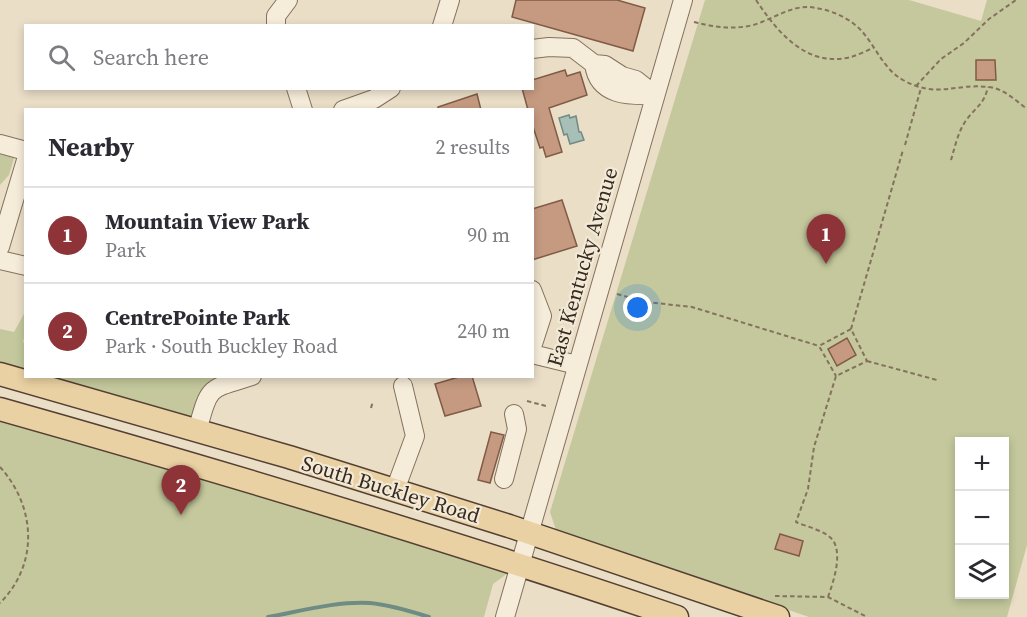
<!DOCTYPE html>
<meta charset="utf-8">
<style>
body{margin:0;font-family:"Source Serif 4",serif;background:#f7f7f7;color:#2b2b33}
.controls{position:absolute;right:18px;bottom:18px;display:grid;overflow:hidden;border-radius:0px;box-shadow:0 3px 9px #0003}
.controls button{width:54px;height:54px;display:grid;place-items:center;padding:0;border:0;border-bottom:2px solid #e1e1e2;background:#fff;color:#2b2b33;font:30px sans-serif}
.you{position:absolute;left:638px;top:308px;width:21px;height:21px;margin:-15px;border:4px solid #fff;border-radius:50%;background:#1a73e8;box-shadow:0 0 0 9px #1a73e833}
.badge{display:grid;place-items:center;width:39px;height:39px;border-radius:50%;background:#8e3438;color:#fff;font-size:20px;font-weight:700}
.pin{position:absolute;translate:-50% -50px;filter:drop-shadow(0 2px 3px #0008)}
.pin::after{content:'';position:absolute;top:32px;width:21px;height:18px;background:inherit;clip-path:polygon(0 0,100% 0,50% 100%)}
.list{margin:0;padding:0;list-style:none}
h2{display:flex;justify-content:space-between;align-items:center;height:78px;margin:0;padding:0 24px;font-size:26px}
h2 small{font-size:20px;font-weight:400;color:#7c7c81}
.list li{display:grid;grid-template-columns:39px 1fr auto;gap:18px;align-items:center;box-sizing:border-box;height:96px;padding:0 24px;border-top:2px solid #e1e1e2}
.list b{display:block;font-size:22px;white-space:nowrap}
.list p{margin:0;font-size:20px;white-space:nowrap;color:#7c7c81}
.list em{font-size:20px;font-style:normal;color:#7c7c81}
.icon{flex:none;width:33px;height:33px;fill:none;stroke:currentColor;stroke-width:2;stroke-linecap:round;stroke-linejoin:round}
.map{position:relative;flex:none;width:1027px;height:617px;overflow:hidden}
.search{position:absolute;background:#fff;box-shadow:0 3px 9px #0003;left:24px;top:24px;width:510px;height:66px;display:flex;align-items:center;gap:15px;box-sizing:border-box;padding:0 21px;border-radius:0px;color:#7c7c81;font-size:22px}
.panel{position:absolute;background:#fff;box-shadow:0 3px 9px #0003;left:24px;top:108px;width:510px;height:270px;border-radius:0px}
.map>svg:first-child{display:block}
.green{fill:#c4c89c;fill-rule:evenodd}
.water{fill:#a8bfb7;stroke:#6f8c84;stroke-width:1.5}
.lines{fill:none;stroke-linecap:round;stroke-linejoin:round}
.stream{stroke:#6f8c84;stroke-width:4}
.building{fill:#c59a81;stroke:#815b46;stroke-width:1.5}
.minor-casing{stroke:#84715e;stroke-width:20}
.major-casing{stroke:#534032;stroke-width:25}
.path{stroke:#84715e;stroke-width:2;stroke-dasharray:4.5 3;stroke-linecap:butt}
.minor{stroke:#f6ecda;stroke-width:18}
.major{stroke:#ead1a3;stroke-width:22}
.labels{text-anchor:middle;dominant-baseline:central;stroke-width:4.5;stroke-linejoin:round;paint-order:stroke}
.street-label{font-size:21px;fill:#362a20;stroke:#f2e9d6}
</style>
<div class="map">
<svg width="1027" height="617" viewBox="0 0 1027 617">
<rect width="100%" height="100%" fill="#eadec7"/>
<path class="green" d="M705 0H909L981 21 987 0H1027V545L1007 617H809L556 530 550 512ZM960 442H1004V594H960Z
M0 144 17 148 9 175 0 185Z
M25 312V334L23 342 25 343 26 376 252 377 216 388 197 431 0 375V329L14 332Z
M0 409 520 564 493 584 484 617H0Z"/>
<path class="water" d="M569 115 570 118 576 116 579 132H581L584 140 570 144 567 134 564 135 559 118Z"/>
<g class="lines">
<path class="stream" d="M268 617C301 611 337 601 370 603 390 605 410 611 429 617"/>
</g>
<path class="building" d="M516 0H617L645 8 633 51 512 17Z
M976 60H995L996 80H976Z
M565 70 567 76 580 72 587 95 549 108 562 152 546 157 543 147 540 148 532 124V110H528L522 88H532V80Z
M477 94 481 110H438V107Z
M562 200 577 246 532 260V209Z
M847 338 856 355 837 366 828 349Z
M462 376H472L481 406 445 416 435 384Z
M491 432 504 435 490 483 478 480Z
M780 534 803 541 799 556 775 549Z"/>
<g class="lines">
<defs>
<path id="minor" d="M276 26V16L288 0
M442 26 450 0
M532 49 549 47 573 48 594 64 605 65 622 76 636 80 655 95
M594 64C598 96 629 96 655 95
M296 88 303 110
M343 110 374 99 391 88
M0 144 26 151
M0 247 26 160
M0 260 26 266
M532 290 542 316 532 347
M532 354 577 365
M197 431C210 385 207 390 252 376
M504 479 517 429 514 414
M395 490 415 436 403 386
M505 617 683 0"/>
<path id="major" d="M0 374 289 457 509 526 778 617
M0 409C227 473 453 541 677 617"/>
</defs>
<use href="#minor" class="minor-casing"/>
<use href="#major" class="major-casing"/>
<path class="path" d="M756 0C778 33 807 68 851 57 858 55 866 51 873 48
M694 22C713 27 733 30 753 25 771 20 790 6 809 7 830 9 852 18 865 35 877 50 885 70 903 80 937 99 955 83 988 87 1003 88 1015 100 1027 109
M916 86 941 59 964 43 989 19 1016 0
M905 145 921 88
M951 160C955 147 958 131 967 119 977 106 984 104 988 87
M617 294 646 302 692 307 819 346
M559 310H565
M851 329 903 150
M867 361 937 380
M527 401 546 406
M371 408 373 401
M0 467C36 507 39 564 0 603
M775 596 828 597 867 617
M828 597C833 583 842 557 834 542 828 531 807 527 796 522L808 489 814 447 836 376 867 361 851 329 819 346 836 376"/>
<use href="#minor" class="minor"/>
<use href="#major" class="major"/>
</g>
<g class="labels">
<g class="street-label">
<text transform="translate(582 267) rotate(-74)">East Kentucky Avenue</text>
<text transform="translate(391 489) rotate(17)">South Buckley Road</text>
</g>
</g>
</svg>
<div class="controls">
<button>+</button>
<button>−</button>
<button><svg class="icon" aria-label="layers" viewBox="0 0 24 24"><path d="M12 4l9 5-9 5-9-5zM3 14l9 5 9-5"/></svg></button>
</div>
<div class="you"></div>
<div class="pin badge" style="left:826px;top:264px">1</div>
<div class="pin badge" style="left:181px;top:515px">2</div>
<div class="search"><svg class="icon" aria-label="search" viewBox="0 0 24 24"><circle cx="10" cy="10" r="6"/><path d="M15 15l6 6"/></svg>Search here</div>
<section class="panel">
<h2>Nearby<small>2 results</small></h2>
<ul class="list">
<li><span class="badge">1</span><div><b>Mountain View Park</b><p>Park</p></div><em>90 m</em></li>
<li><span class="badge">2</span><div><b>CentrePointe Park</b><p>Park · South Buckley Road</p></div><em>240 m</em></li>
</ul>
</section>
</div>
